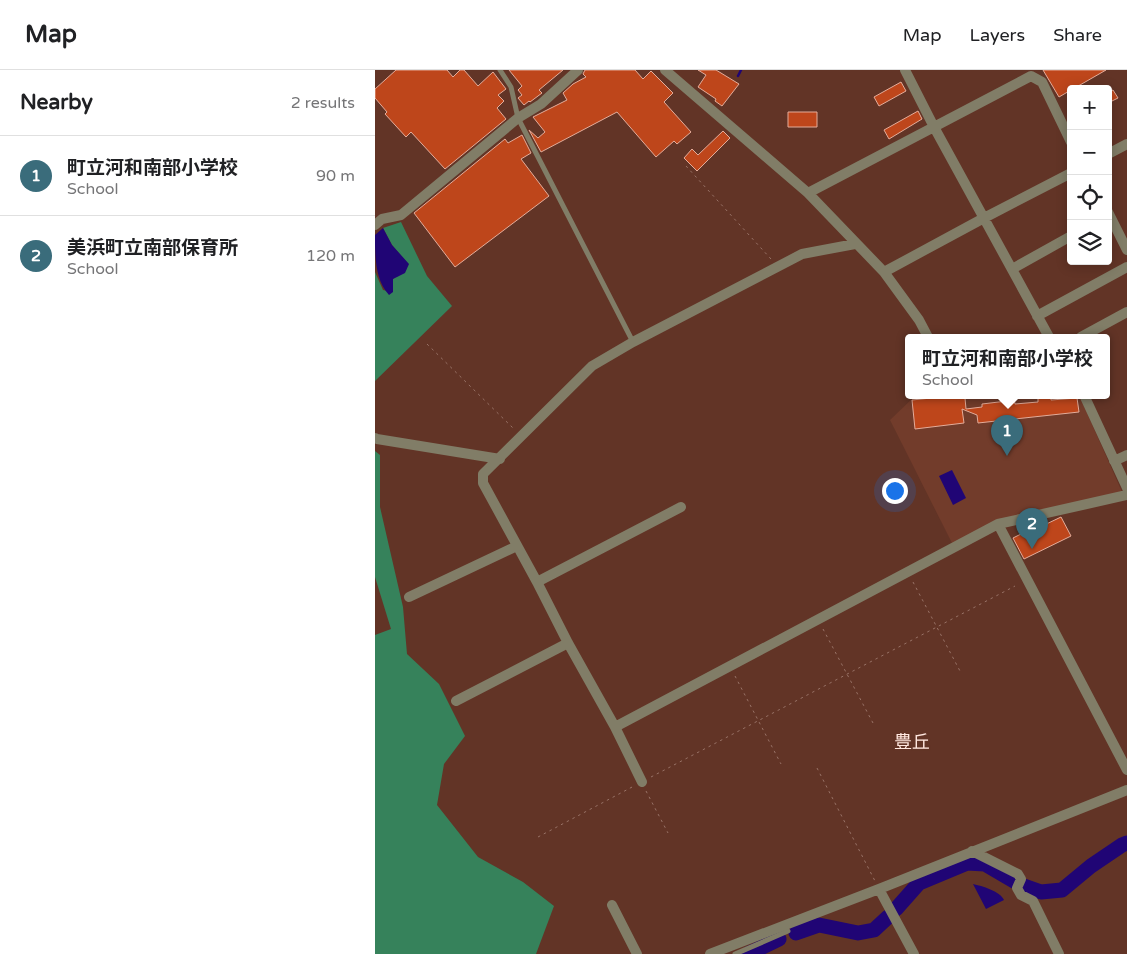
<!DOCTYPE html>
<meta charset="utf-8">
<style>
body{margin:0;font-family:"Varela Round","Noto Sans JP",sans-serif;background:#f6f6f6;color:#202124}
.controls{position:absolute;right:15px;top:15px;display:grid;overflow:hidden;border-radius:5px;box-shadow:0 2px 12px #0003}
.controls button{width:45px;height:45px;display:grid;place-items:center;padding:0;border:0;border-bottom:1px solid #e0e0e0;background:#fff;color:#202124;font:25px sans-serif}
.you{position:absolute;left:519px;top:420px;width:18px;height:18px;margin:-12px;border:4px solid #fff;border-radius:50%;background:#1a73e8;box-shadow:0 0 0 8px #1a73e833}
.badge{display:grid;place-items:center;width:32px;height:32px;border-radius:50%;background:#3a6c7b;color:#fff;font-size:16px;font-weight:700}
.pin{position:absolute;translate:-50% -41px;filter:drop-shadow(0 1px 2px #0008)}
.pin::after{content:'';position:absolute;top:26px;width:18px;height:15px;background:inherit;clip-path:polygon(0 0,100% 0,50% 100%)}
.popup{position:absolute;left:530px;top:264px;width:205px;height:65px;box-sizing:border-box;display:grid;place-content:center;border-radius:5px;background:#fff;filter:drop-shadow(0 1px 4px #0005);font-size:16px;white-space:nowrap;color:#757577}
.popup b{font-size:19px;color:#202124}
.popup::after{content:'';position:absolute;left:50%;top:100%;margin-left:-10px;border:10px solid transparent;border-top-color:#fff}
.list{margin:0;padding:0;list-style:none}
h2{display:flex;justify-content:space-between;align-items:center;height:65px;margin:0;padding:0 20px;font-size:21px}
h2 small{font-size:16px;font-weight:400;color:#757577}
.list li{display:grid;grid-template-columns:32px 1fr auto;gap:15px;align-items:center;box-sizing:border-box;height:80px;padding:0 20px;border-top:1px solid #e0e0e0}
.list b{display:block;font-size:19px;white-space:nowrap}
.list p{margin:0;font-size:16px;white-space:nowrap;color:#757577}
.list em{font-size:16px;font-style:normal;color:#757577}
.icon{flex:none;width:28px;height:28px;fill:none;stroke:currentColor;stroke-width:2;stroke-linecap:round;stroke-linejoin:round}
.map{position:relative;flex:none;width:752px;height:884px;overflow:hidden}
header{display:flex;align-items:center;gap:30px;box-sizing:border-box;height:70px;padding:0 25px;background:#fff;border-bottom:1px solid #e0e0e0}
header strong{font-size:24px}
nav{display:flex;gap:28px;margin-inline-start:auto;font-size:18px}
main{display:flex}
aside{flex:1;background:#fff}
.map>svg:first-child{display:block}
.built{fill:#723c2b}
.forest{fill:#36825b}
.water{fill:#200575}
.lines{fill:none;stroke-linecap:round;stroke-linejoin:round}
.stream{stroke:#200575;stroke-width:2.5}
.river{stroke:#200575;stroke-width:15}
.building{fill:#be461b;stroke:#e4ac9a}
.path{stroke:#987266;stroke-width:1;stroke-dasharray:2.5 4;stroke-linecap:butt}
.lane{stroke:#817d67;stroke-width:5}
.street{stroke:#817d67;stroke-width:10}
.labels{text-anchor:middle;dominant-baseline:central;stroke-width:4;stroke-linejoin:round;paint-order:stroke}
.quarter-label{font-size:18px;fill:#ffe7df;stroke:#623426}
</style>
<header>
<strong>Map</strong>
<nav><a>Map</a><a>Layers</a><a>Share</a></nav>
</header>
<main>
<aside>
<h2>Nearby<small>2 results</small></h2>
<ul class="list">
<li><span class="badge">1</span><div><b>町立河和南部小学校</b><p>School</p></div><em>90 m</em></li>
<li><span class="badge">2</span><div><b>美浜町立南部保育所</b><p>School</p></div><em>120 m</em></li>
</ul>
</aside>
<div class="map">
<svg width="752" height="884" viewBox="0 0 752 884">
<rect width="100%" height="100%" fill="#623426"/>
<path class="built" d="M541 325H704L747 422 577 473 515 350Z"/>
<path class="forest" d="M26 152 52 206 77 236 0 311V202L8 220 18 222V209L33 194 17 175 8 158Z
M0 381 5 385V437L28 537 32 584 64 614 90 666 69 694 62 735 103 787 148 812 179 836 161 884H0V565L16 559 0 507Z"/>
<path class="water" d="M8 158 17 175 34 194 30 203 18 209V222L14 225C0 210 0 186 0 165Z
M577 400 591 428 578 435 564 406Z
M598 814C607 816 625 821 629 830L611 839Z"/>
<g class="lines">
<path class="stream" d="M363 6 366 0"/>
<path class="river" d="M649 816 666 822 687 820 716 796 747 775 752 773
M521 839 544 813 592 793 610 794 639 811
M421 863 444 855 483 863 499 860 513 847
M373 884 404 869"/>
</g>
<path class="building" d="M21 0H72L78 7 85 0H89L103 16 118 2 131 19 123 25 129 31 122 38 131 49 70 99 36 62 31 67 10 44 12 42 0 28V19Z
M134 0H188L164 20 167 23 155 32 154 31 149 35 143 28 147 25 143 20 147 16Z
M210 0H260L268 9 276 1 298 23 289 32 316 62 302 74 299 71 281 87 242 42 166 82 154 60 163 68 170 62 158 47 192 30 188 23 198 14 211 7 208 4Z
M323 0H341L364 14 347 36 340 31 341 29 323 17 331 5Z
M668 0H731L698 19H696V20L684 27Z
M526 12 531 21 504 36 499 27Z
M738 20 743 28 733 33V22Z
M543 41 547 49 514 69 509 60Z
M413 42H442V57H413Z
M348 61 355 68 322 101 309 88 317 79 323 85Z
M147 65 156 83 146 89 174 126 80 197 39 143 130 69 133 73Z
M585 325 590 328 591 339 607 337V334L632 331 631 328H639L640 334 663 332V325H676V330L702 328 704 342 603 353 602 345 587 339 589 353 540 359 537 330Z
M686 447 696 466 649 489 638 468 662 456 663 458Z"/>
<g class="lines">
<path class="path" d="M311 96 396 189
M52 274 139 359
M538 512 585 601
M448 559 498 653
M360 606 406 694
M442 698 500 811
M276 707 640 516
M271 721 293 763
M163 767 259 716"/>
<path class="lane" d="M125 0 136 17 143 48 258 272
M360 884 413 861"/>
<path class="street" d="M290 0 433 123 509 202 544 250 553 267
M530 0 559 57 674 267
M733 84 752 74
M433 123 656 6 667 12 696 72
M733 142 752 180
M0 155 7 149 26 145 143 48 166 34 203 0
M637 199 696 166
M509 202 609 148 696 103
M662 246 752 197
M706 267 752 242
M709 325 752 418
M0 368 2 369 125 389
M739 391 752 385
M623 454 752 700
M162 512 306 437
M34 527 142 476
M81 631 193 573
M240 657 623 454 752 425
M267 712 240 657 193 573 162 512 108 413V404L217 296 258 272 427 184 480 174
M597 781 643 804 646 809 642 818 646 825 658 831 684 884
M504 819 539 884
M237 835 262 884
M335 884 504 819 752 720"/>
</g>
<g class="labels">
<g class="quarter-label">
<text x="537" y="672">豊丘</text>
</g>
</g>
</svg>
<div class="controls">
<button>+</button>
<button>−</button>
<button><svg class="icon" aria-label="locate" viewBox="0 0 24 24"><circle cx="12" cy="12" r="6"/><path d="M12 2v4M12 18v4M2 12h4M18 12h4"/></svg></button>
<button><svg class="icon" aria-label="layers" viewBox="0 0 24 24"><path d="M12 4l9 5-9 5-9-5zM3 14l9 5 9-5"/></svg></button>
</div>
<div class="you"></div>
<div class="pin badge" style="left:632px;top:386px">1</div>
<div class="popup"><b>町立河和南部小学校</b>School</div>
<div class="pin badge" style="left:657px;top:479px">2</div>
</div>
</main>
